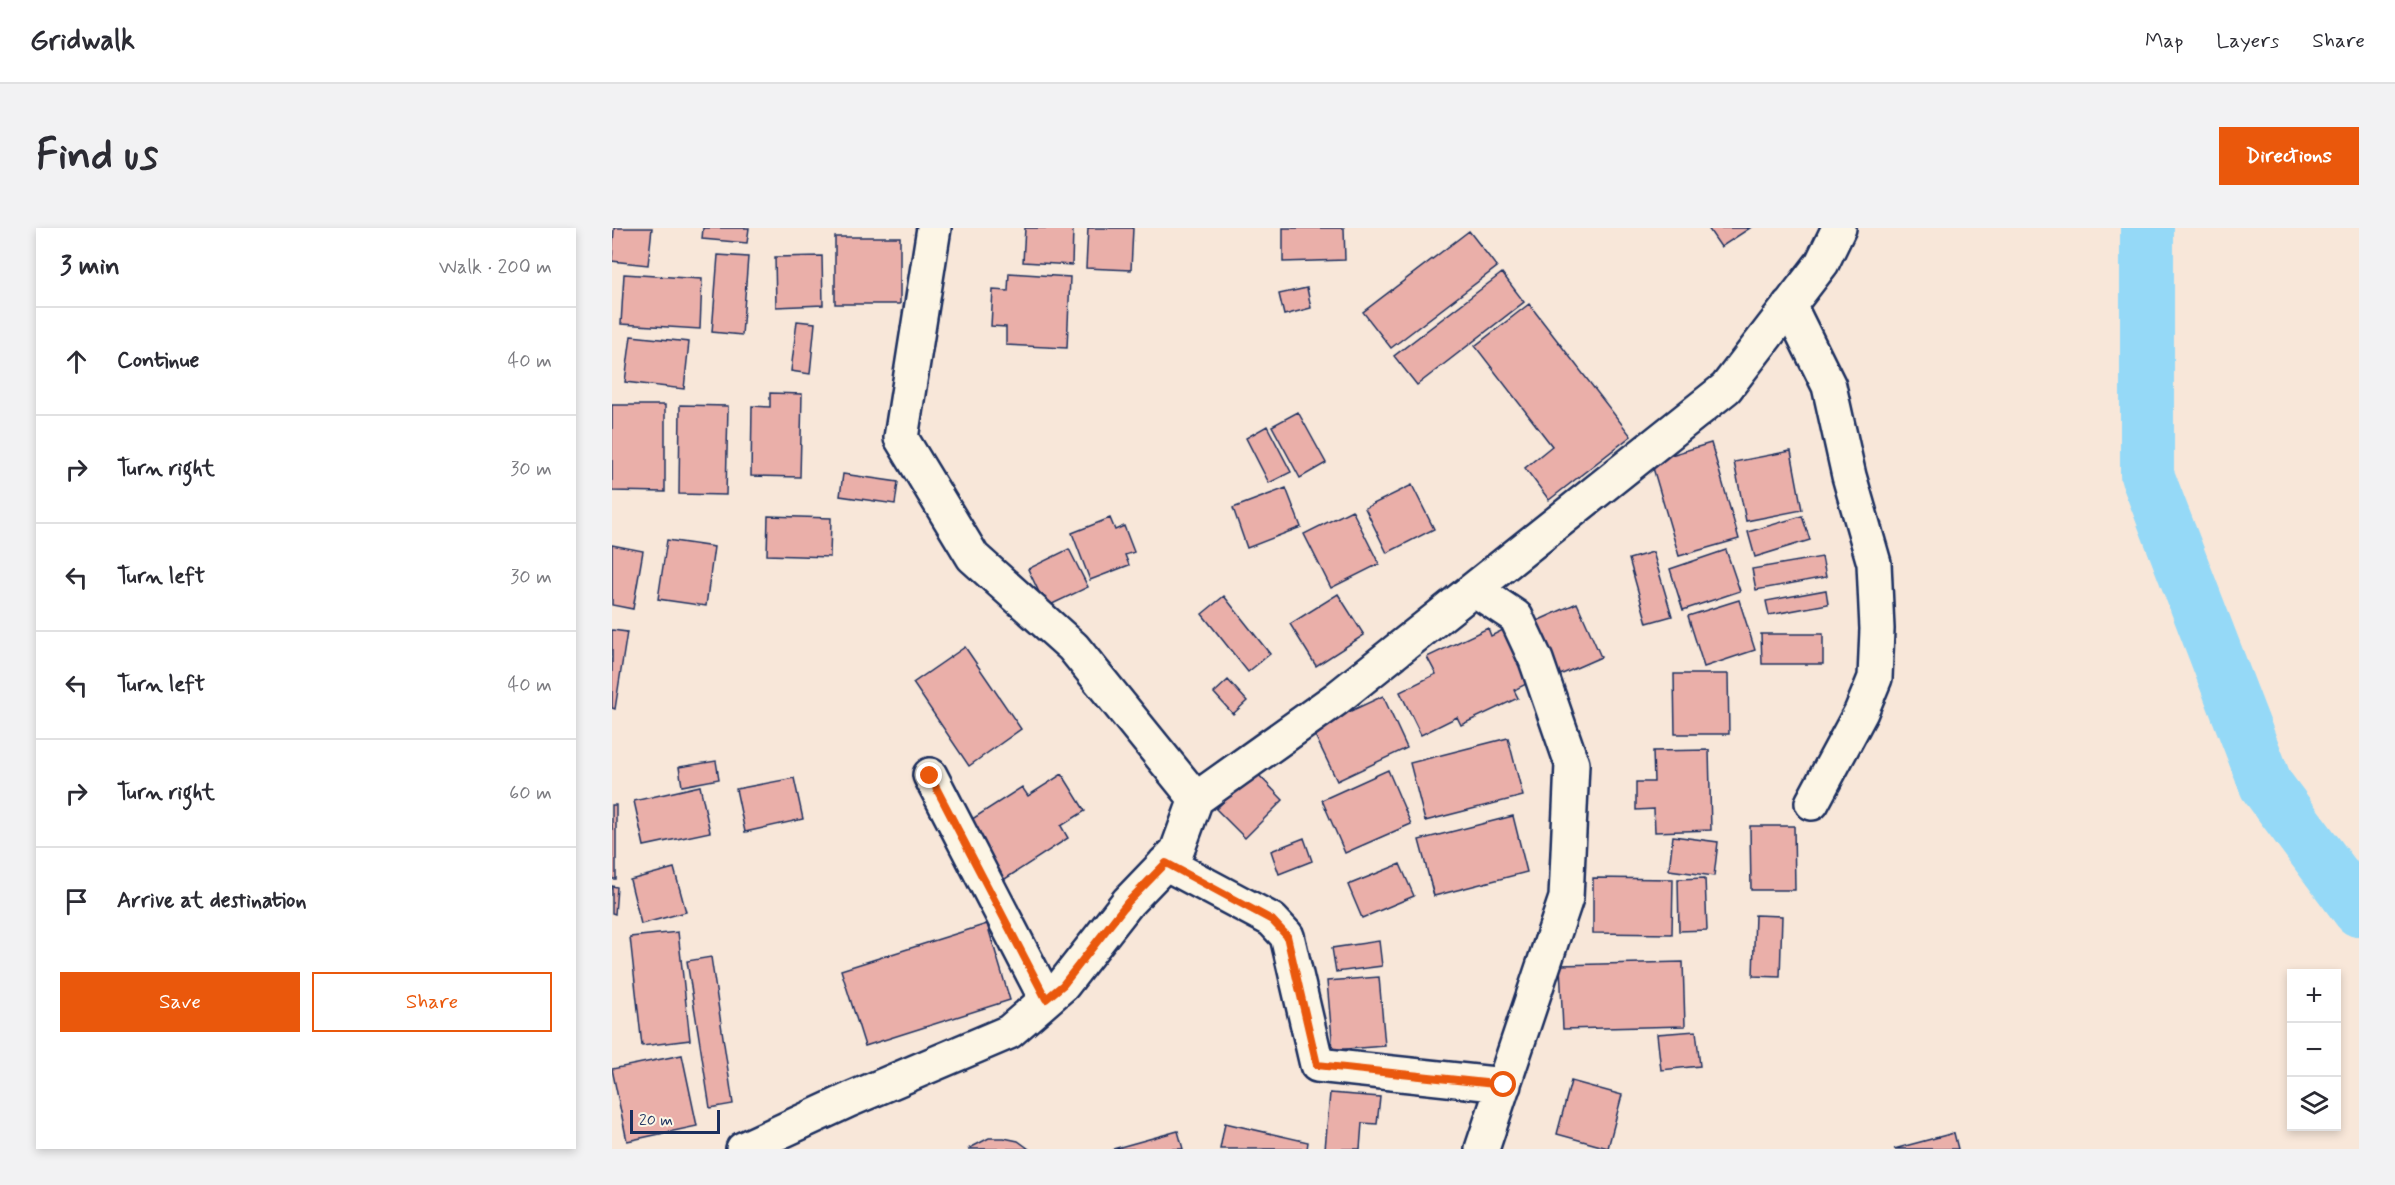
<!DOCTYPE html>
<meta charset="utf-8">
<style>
body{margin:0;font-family:Mynerve,sans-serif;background:#f2f2f3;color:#2b2b33}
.controls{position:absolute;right:18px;bottom:18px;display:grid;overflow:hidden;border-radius:0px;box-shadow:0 3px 9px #0003}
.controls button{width:54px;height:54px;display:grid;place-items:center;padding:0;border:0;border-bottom:2px solid #e1e1e2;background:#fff;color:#2b2b33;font:30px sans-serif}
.scale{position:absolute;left:18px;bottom:15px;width:90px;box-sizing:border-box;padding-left:6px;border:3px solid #1b2f5e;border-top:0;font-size:16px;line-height:21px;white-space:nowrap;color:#1b2f5e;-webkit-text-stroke:4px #fcf5e5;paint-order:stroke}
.stop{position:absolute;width:18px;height:18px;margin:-14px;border:4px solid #ea580c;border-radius:50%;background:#fff}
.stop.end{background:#ea580c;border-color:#fff;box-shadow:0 2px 6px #0008}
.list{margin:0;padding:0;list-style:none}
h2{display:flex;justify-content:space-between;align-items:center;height:78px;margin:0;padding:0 24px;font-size:26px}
h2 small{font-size:20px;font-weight:400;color:#7c7c81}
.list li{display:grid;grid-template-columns:39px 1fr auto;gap:18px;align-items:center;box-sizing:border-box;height:108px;padding:0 24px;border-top:2px solid #e1e1e2}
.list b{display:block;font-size:22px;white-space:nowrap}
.list em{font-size:20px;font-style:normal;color:#7c7c81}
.actions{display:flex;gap:12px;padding:18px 24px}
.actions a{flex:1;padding:14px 0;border:2px solid #ea580c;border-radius:0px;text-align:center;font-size:21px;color:#ea580c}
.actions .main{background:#ea580c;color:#fff}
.icon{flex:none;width:33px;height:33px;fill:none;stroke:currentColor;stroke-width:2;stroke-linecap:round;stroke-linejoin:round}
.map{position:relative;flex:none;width:1747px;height:921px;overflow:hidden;border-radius:0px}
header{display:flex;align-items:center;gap:36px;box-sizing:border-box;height:84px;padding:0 30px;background:#fff;border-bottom:2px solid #e1e1e2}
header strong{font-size:28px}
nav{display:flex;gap:33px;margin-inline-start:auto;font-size:21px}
.intro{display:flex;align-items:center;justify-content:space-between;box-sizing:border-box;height:144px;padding:0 36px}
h1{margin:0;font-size:42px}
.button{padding:15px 27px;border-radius:0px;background:#ea580c;color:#fff;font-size:21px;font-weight:700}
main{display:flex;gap:36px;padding:0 36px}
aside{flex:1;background:#fff;border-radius:0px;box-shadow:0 3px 9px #0003}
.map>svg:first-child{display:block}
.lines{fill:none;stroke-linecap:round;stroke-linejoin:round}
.river{stroke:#95d9f7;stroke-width:54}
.building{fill:#eaafa9;stroke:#1b2f5e;stroke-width:1.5}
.street-casing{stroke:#1b2f5e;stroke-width:38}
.street{stroke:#fcf5e5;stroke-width:33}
.route{stroke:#ea580c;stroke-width:8}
</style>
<header>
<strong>Gridwalk</strong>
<nav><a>Map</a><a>Layers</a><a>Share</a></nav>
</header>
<div class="intro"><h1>Find us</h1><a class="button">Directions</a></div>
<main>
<aside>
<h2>3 min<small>Walk · 200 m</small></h2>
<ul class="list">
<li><svg class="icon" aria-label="ahead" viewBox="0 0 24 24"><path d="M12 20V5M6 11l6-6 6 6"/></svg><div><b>Continue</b></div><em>40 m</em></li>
<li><svg class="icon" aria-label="right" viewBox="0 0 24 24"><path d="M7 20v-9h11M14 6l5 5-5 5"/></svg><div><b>Turn right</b></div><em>30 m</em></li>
<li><svg class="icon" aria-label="left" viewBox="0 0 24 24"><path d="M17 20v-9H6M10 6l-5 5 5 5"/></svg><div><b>Turn left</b></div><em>30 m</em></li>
<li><svg class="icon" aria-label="left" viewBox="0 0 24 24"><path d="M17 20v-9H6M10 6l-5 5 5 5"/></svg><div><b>Turn left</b></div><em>40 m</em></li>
<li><svg class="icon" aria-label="right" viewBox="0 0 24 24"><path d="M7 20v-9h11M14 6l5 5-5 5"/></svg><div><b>Turn right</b></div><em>60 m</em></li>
<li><svg class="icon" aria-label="arrive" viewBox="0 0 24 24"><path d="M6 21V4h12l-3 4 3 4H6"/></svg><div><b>Arrive at destination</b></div></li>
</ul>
<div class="actions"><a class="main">Save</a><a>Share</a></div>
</aside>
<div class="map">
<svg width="1747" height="921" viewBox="0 0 1747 921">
<rect width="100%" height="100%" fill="#f8e7d9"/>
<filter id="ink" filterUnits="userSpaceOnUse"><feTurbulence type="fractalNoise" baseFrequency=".0167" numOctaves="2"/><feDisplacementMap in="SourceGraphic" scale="12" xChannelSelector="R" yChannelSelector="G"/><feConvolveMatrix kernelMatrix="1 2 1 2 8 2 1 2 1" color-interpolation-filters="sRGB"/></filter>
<g filter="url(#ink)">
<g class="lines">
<path class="river" d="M1535 0V247L1654 557 1747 682"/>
</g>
<path class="building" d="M2 0H40L36 37 0 33Z
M91 0H137L135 15 90 11Z
M413 0H461L460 37 411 34Z
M476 0H521L519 42 474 40Z
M671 0H732L733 32 671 34Z
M1096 0H1138L1109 19Z
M857 3 885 39 779 120 751 84Z
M223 9H288V76H223Z
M106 27 136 29 130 107 100 104Z
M210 28 211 77 164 79 163 29Z
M397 45 458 49 455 120 394 117V99L379 98 381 62 396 63Z
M890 45 912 74 805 157 782 128Z
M12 46 90 51 88 101 9 96Z
M695 60 699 80 672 87 667 66Z
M917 76 1019 208 937 272 913 240 940 218 863 118Z
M185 93 203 95 198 146 179 143Z
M19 108 77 114 72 161 13 154Z
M158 165 190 166 188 249 139 248 140 178 158 179Z
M0 177H53V264L0 263Z
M68 177 116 178 114 267 67 266Z
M686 184 714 235 688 250 660 198Z
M655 198 679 244 657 255 634 210Z
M1099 215 1127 311 1067 328 1039 233Z
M1179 223 1190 282 1134 293 1122 234Z
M231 246 286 254 283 276 228 268Z
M800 257 822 301 775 325 753 280Z
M674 260 689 299 635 320 621 280Z
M740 282 767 336 719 360 692 306Z
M156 288 219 290 218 329 155 327Z
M1190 288 1198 312 1143 329 1136 304Z
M498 290 503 302 512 298 522 324 513 327 517 337 478 352 460 305Z
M55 312 102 319 94 378 46 371Z
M0 317 31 323 21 381 0 377Z
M457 321 476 359 434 379 416 341Z
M1114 322 1128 363 1071 382 1058 341Z
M1041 324 1060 388 1035 395 1017 331Z
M1210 329 1214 349 1144 362 1140 341Z
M1214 362 1216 376 1157 387 1154 373Z
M726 366 752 407 704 438 678 396Z
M612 368 658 426 636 444 590 386Z
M1127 372 1143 422 1092 439 1076 388Z
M965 375 989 429 939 451 916 397Z
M901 397 926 450 902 462 906 470 849 497 845 489 809 507 788 464 824 446 815 429 876 400 879 408Z
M0 402 15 404 3 481 0 480Z
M1149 406H1211V436H1150Z
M353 419 409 501 357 538 301 455Z
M1062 446H1116L1117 506H1063Z
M616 452 635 473 621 486 602 465Z
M771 468 795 520 725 553 700 501Z
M896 510 911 568 813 593 798 535Z
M1097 522 1099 602 1043 604 1042 581 1024 582V554H1042L1041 523Z
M104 533 107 551 70 558 67 539Z
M776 542 799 596 733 625 710 572Z
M643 543 671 572 633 610 604 581Z
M450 546 473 583 449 598 456 610 390 653 354 595 410 559 416 568Z
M182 550 191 591 133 604 124 561Z
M88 558 98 604 32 618 22 573Z
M0 577H4V651H0Z
M901 588 915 644 822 668 807 612Z
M1138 598H1182L1183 662H1139Z
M1061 608 1106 614 1102 648 1057 642Z
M692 610 700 633 667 646 659 623Z
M788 636 802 668 750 690 736 657Z
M62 640 74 684 29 696 18 652Z
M981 650 1061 651 1060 706 981 705Z
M1093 650 1095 702 1067 703 1066 651Z
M0 658 5 659 3 686 0 685Z
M1143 687 1170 688 1168 749 1141 748Z
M375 696 398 772 253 818 229 742Z
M66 704 78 812 30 818 18 709Z
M767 713 770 738 724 744 720 720Z
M99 729 121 876 98 880 75 733Z
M1071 734 1073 798 951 801 948 737Z
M767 749 773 818 721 822 715 753Z
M1084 803 1088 838 1049 842 1045 806Z
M70 827 85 898 15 913 0 841Z
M959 853 1010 867 996 920 945 906Z
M718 865 768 869 765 896 750 895 748 921H713Z
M613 895 696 914 695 921H608Z
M566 903 571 921H501Z
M1342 905 1346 921H1282Z
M377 910H392L406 913 417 921H356Z"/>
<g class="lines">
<defs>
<path id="street" d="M322 0 289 210 361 329 461 419 584 571
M1177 77 1217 158 1237 248 1262 335 1265 401 1263 450 1249 484 1200 575
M862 361 904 389 924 432 960 536 954 670 870 921
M318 547 434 771
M553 635 660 692 675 708 705 837 892 857
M131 921 237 872 397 804 451 757 516 674 565 623 584 571 724 471 1114 160 1210 35 1227 0"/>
</defs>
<use href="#street" class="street-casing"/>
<use href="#street" class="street"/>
</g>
</g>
<g class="lines" filter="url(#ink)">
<path class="route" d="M318 548 434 771 451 757 516 674 554 635 660 692 675 708 705 837 892 857"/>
</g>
</svg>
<div class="controls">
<button>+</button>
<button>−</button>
<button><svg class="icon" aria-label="layers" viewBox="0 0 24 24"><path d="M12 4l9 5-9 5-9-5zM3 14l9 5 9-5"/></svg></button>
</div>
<div class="scale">20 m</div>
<div class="stop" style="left:892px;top:857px"></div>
<div class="stop end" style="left:318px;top:548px"></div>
</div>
</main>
